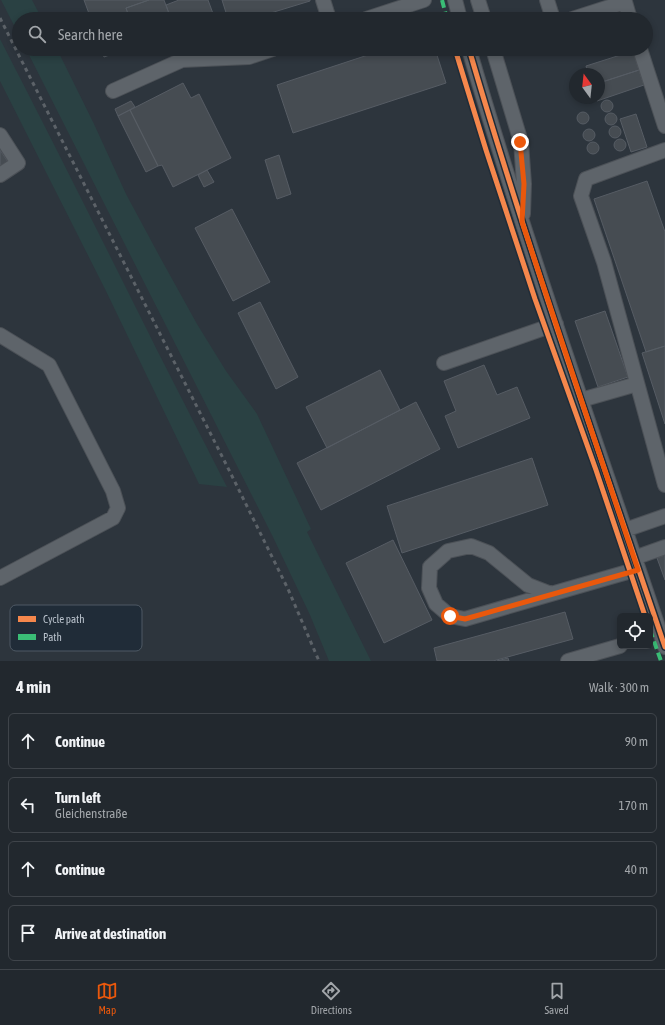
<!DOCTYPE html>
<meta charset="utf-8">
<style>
body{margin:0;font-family:"Asap Condensed",sans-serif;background:#2a3036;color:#f1f3f6}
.controls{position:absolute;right:12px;bottom:12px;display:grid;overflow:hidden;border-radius:6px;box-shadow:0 2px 6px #0003}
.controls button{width:36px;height:36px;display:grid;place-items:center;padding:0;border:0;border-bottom:1px solid #3f444a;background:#22282e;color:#f1f3f6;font:20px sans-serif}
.compass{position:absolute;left:569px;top:68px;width:36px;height:36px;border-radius:50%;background:#22282e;box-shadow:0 2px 6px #0003;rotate:345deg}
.stop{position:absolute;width:12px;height:12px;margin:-9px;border:3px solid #ea580c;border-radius:50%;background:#fff}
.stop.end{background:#ea580c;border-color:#fff;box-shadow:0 1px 4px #0008}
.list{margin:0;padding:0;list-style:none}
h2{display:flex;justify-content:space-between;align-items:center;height:52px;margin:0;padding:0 16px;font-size:17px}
h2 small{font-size:13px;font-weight:400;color:#a2a6aa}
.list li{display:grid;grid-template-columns:26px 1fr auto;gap:12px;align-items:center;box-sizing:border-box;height:56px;margin:0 8px 8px;padding:0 8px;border:1px solid #3f444a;border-radius:6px}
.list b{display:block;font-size:15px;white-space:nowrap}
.list p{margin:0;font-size:13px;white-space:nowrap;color:#a2a6aa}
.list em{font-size:13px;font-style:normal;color:#a2a6aa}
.icon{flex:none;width:22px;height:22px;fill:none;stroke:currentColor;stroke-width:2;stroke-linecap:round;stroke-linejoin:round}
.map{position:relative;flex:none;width:665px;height:661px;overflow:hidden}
.search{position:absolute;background:#22282e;box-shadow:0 2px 6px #0003;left:12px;right:12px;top:12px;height:44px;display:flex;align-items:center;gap:10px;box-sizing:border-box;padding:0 14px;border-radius:22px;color:#a2a6aa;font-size:15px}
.sheet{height:308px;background:#22282e}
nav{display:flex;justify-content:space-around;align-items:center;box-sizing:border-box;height:56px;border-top:1px solid #3f444a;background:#22282e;font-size:11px;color:#a2a6aa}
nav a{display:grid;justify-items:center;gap:2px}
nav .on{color:#ea580c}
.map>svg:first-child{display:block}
.green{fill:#2a4143}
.building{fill:#464c52;stroke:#565c64}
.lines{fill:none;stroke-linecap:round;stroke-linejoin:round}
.minor-casing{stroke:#4c5157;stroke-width:16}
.minor{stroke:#5e646a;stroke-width:14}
.rail{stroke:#5c6268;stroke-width:3;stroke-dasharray:4 4;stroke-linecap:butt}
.quiet{stroke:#3abd76;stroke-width:4;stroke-dasharray:8 4;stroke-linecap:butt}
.cycleway-casing{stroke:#202c38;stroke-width:8}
.cycleway{stroke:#f5874c;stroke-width:5}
.route{stroke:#ea580c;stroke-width:5}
.key{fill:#202c38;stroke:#4e5964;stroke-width:1}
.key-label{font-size:11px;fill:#b9c2cc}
</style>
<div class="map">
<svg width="665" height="661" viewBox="0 0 665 661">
<rect width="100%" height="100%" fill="#2d353d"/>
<path class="green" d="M1 0H32L42 19H19V35Z
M0 39C54 143 106 248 158 352 181 397 204 442 227 487L199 484 105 289 0 81Z
M26 49H57L94 124 126 194 161 259 197 324 226 371 257 414 311 529 307 532 371 661H329L310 615 272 535Z"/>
<path class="building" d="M84 0H149L126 8 128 14 112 19H91Z
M149 0H164L171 19H113L128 14 126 8Z
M179 0H208L215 19H171L166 5Z
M222 0H310V1L251 19H228Z
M101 49H123V50L104 57Z
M386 49H435L446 83 293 133 277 85Z
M633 51 639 70 599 83V74H588L586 66Z
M639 70 644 85 597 101 596 98H599V83Z
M183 83 191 98 199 94 231 158 173 187 162 165 158 166 130 110Z
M601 106a6 6 0 1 1 12 0a6 6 0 1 1-12 0Z
M131 101 135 107 118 116 115 109Z
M130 110 158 166 146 172 118 116Z
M577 118a6 6 0 1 1 12 0a6 6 0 1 1-12 0Z
M605 119a6 6 0 1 1 12 0a6 6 0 1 1-12 0Z
M636 114 647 147 631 152 620 119Z
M609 132a6 6 0 1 1 12 0a6 6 0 1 1-12 0Z
M583 135a6 6 0 1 1 12 0a6 6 0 1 1-12 0Z
M614 145a6 6 0 1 1 12 0a6 6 0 1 1-12 0Z
M587 148a6 6 0 1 1 12 0a6 6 0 1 1-12 0Z
M0 150 8 162 0 167Z
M279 155 291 194 277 199 265 160Z
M207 170 214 182 204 187 198 175Z
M647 181 665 232V346L646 352 594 199Z
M232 209 270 282 233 301 195 228Z
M260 302 298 377 276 389 238 313Z
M605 311 628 377 598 387 575 321Z
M665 346V424L642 353Z
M484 365 497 395 517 387 530 418 458 448 445 416 456 411 444 381Z
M380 370 400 410 327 448 306 407Z
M416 402 440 449 321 510 297 463Z
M532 458 548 505 402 553 387 506Z
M393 540 432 620 384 643 346 563Z
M665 555V580L657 558Z
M565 612 573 639 493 661H437L434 648Z
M508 658 509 661H497Z"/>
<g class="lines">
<defs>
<path id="minor" d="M323 0 329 19
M455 0 460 19
M478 0 484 19
M547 0 553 19
M366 19 424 0
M572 19 625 2 630 19
M469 49C508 183 552 315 597 447 620 514 642 581 665 647
M493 49 521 142 524 184 523 214
M640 49 665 126
M113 91 182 60 249 57 273 49
M0 135 18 163 0 175
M665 150 586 179 581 196 604 262 665 485
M0 335 49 365 113 491 118 508 113 518 0 578
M444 363 556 324
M581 400 637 384
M625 530 665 516
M634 558 665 547
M551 594 465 619 450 616 436 604 429 588 430 567 448 551 471 546 489 553 528 585 551 594 638 569
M568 661 620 646"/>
</defs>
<use href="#minor" class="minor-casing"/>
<use href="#minor" class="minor"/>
<path class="rail" d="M0 18 231 474 288 589 319 661"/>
<path class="quiet" d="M442 0 447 19
M650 630 661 661"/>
<defs>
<path id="cycleway" d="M455 49 486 150 535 299 596 470 645 616
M469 49C508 183 552 315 597 447 620 514 642 581 665 647"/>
</defs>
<use href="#cycleway" class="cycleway-casing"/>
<use href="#cycleway" class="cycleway"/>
</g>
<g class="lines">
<path class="route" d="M450 616 465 619 638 570 522 222 524 184 520 142"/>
</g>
<rect x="10" y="605" width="132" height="46" rx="6" class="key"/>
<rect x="18" y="616" width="18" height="6" fill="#f5874c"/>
<rect x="18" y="634" width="18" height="6" fill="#3abd76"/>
<g class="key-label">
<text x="43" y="623">Cycle path</text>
<text x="43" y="641">Path</text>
</g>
</svg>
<div class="controls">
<button><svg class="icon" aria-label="locate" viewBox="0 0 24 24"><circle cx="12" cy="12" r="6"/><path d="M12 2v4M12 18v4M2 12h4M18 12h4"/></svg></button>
</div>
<svg class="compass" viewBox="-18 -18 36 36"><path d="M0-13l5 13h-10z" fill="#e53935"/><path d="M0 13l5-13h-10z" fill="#a2a6aa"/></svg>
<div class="stop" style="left:450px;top:616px"></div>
<div class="stop end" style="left:520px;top:142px"></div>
<div class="search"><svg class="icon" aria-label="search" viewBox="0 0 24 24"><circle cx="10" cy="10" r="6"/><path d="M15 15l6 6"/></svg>Search here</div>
</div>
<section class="sheet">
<h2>4 min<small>Walk · 300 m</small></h2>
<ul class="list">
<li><svg class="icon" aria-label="ahead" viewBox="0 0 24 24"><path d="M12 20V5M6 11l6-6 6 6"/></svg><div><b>Continue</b></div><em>90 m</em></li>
<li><svg class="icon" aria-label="left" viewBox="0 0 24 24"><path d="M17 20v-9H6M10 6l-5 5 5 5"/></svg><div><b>Turn left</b><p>Gleichenstraße</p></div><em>170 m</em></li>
<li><svg class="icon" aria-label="ahead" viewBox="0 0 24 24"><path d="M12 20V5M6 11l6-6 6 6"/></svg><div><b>Continue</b></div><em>40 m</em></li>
<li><svg class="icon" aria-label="arrive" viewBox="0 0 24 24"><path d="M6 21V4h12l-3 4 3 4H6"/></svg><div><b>Arrive at destination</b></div></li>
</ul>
</section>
<nav>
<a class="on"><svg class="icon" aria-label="map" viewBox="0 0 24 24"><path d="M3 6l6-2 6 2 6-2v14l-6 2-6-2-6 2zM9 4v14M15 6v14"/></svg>Map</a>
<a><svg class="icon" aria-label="directions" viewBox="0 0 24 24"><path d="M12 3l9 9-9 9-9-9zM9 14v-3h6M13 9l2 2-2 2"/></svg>Directions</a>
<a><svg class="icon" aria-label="saved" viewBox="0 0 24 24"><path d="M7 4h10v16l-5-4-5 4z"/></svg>Saved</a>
</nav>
